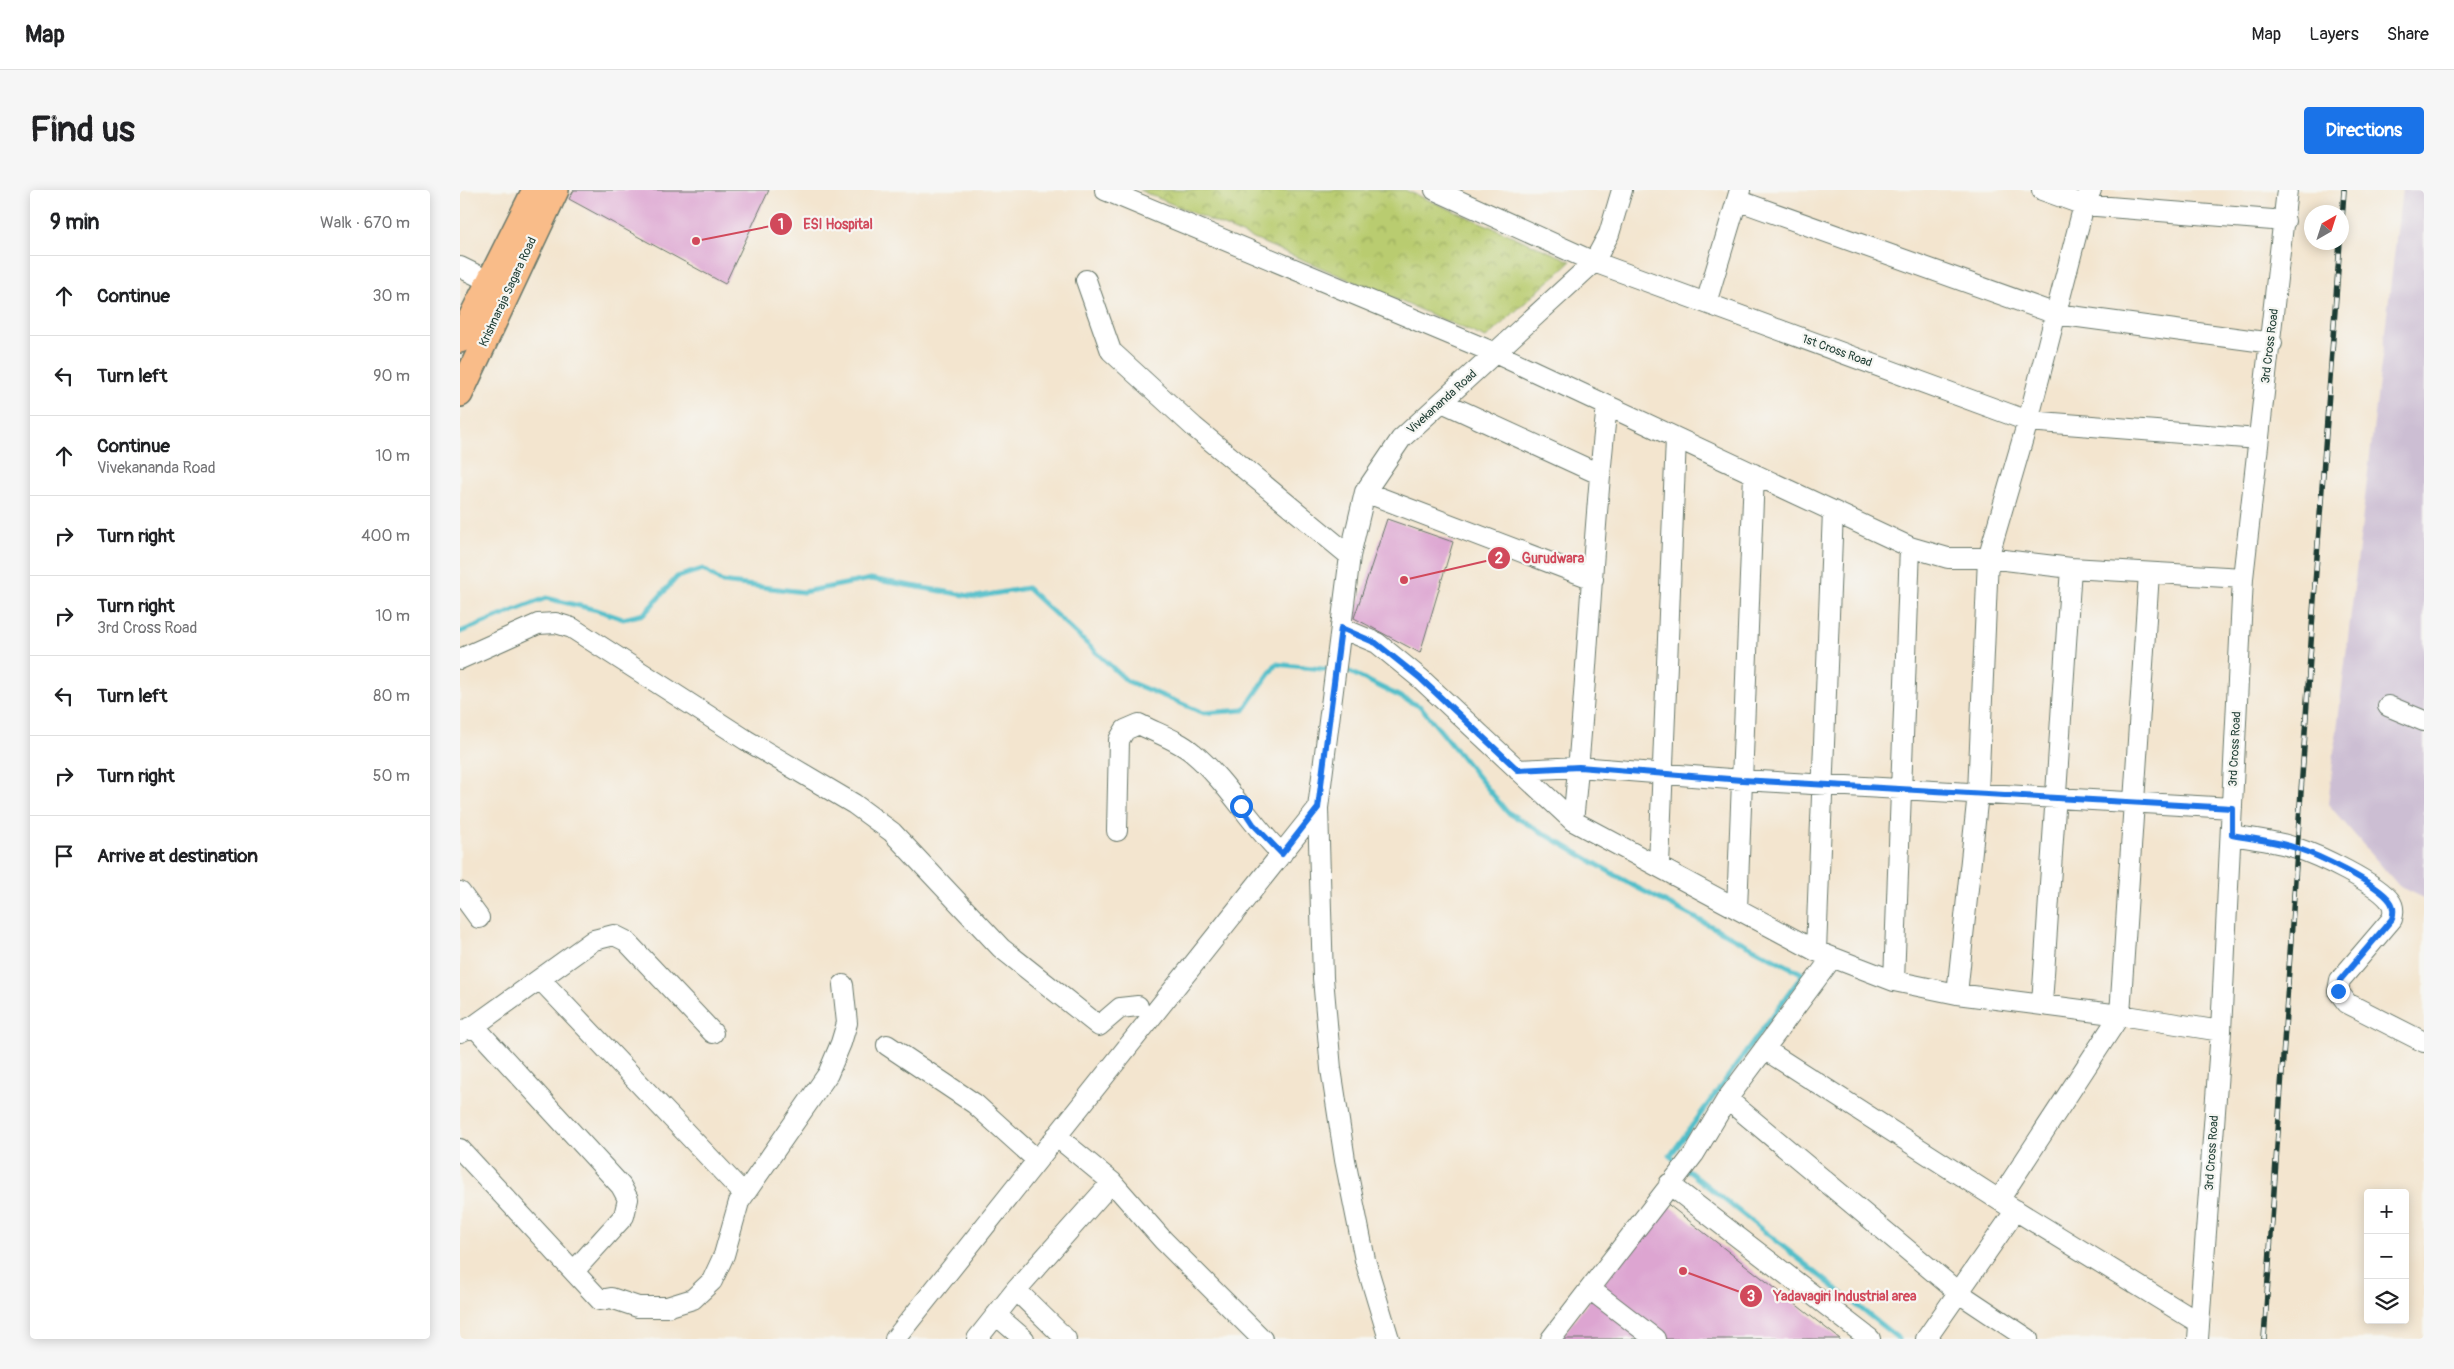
<!DOCTYPE html>
<meta charset="utf-8">
<style>
body{margin:0;font-family:Pangolin,sans-serif;background:#f6f6f6;color:#202124}
.controls{position:absolute;right:15px;bottom:15px;display:grid;overflow:hidden;border-radius:5px;box-shadow:0 2px 12px #0003}
.controls button{width:45px;height:45px;display:grid;place-items:center;padding:0;border:0;border-bottom:1px solid #e0e0e0;background:#fff;color:#202124;font:25px sans-serif}
.compass{position:absolute;left:1844px;top:15px;width:45px;height:45px;border-radius:50%;background:#fff;box-shadow:0 2px 12px #0003;rotate:39deg}
.stop{position:absolute;width:15px;height:15px;margin:-11px;border:4px solid #1a73e8;border-radius:50%;background:#fff}
.stop.end{background:#1a73e8;border-color:#fff;box-shadow:0 1px 5px #0008}
.list{margin:0;padding:0;list-style:none}
h2{display:flex;justify-content:space-between;align-items:center;height:65px;margin:0;padding:0 20px;font-size:21px}
h2 small{font-size:16px;font-weight:400;color:#757577}
.list li{display:grid;grid-template-columns:32px 1fr auto;gap:15px;align-items:center;box-sizing:border-box;height:80px;padding:0 20px;border-top:1px solid #e0e0e0}
.list b{display:block;font-size:19px;white-space:nowrap}
.list p{margin:0;font-size:16px;white-space:nowrap;color:#757577}
.list em{font-size:16px;font-style:normal;color:#757577}
.icon{flex:none;width:28px;height:28px;fill:none;stroke:currentColor;stroke-width:2;stroke-linecap:round;stroke-linejoin:round}
.map{position:relative;flex:none;width:1964px;height:1149px;overflow:hidden;border-radius:5px}
header{display:flex;align-items:center;gap:30px;box-sizing:border-box;height:70px;padding:0 25px;background:#fff;border-bottom:1px solid #e0e0e0}
header strong{font-size:24px}
nav{display:flex;gap:28px;margin-inline-start:auto;font-size:18px}
.intro{display:flex;align-items:center;justify-content:space-between;box-sizing:border-box;height:120px;padding:0 30px}
h1{margin:0;font-size:35px}
.button{padding:12px 22px;border-radius:5px;background:#1a73e8;color:#fff;font-size:18px;font-weight:700}
main{display:flex;gap:30px;padding:0 30px}
aside{flex:1;background:#fff;border-radius:5px;box-shadow:0 2px 12px #0003}
.map>svg:first-child{display:block}
.industrial{fill:#ccbed3}
.park{fill:url(#park-crowns);stroke:#6c8452}
.lines{fill:none;stroke-linecap:round;stroke-linejoin:round}
.stream{stroke:#51bec9;stroke-width:5}
.building{fill:#dda5d1}
.minor-casing{stroke:#69786a;stroke-width:22}
.major-casing{stroke:#69786a;stroke-width:28}
.minor{stroke:#fff;stroke-width:20}
.major{stroke:#f9bc89;stroke-width:25}
.rail-casing{stroke:#1f3d34;stroke-width:5.5}
.rail{stroke:#f6f6f2;stroke-width:4;stroke-dasharray:11;stroke-linecap:butt}
.route{stroke:#1a73e8;stroke-width:6}
.labels{text-anchor:middle;dominant-baseline:central;stroke-width:4.5;stroke-linejoin:round;paint-order:stroke}
.street-label{font-size:12px;fill:#1f3d34;stroke:#f6f6f2}
.leader{fill:none;stroke:#d1495b;stroke-width:2}
.callout-dot{fill:#d1495b;stroke:#f6f6f2;stroke-width:2}
.mark-label{font-size:15px;text-anchor:middle;font-weight:bold;fill:#fff}
.callout-label{font-size:14px;text-anchor:middle;font-weight:bold;fill:#d1495b;stroke:#f6f6f2;stroke-width:4.5;stroke-linejoin:round;paint-order:stroke}
</style>
<header>
<strong>Map</strong>
<nav><a>Map</a><a>Layers</a><a>Share</a></nav>
</header>
<div class="intro"><h1>Find us</h1><a class="button">Directions</a></div>
<main>
<aside>
<h2>9 min<small>Walk · 670 m</small></h2>
<ul class="list">
<li><svg class="icon" aria-label="ahead" viewBox="0 0 24 24"><path d="M12 20V5M6 11l6-6 6 6"/></svg><div><b>Continue</b></div><em>30 m</em></li>
<li><svg class="icon" aria-label="left" viewBox="0 0 24 24"><path d="M17 20v-9H6M10 6l-5 5 5 5"/></svg><div><b>Turn left</b></div><em>90 m</em></li>
<li><svg class="icon" aria-label="ahead" viewBox="0 0 24 24"><path d="M12 20V5M6 11l6-6 6 6"/></svg><div><b>Continue</b><p>Vivekananda Road</p></div><em>10 m</em></li>
<li><svg class="icon" aria-label="right" viewBox="0 0 24 24"><path d="M7 20v-9h11M14 6l5 5-5 5"/></svg><div><b>Turn right</b></div><em>400 m</em></li>
<li><svg class="icon" aria-label="right" viewBox="0 0 24 24"><path d="M7 20v-9h11M14 6l5 5-5 5"/></svg><div><b>Turn right</b><p>3rd Cross Road</p></div><em>10 m</em></li>
<li><svg class="icon" aria-label="left" viewBox="0 0 24 24"><path d="M17 20v-9H6M10 6l-5 5 5 5"/></svg><div><b>Turn left</b></div><em>80 m</em></li>
<li><svg class="icon" aria-label="right" viewBox="0 0 24 24"><path d="M7 20v-9h11M14 6l5 5-5 5"/></svg><div><b>Turn right</b></div><em>50 m</em></li>
<li><svg class="icon" aria-label="arrive" viewBox="0 0 24 24"><path d="M6 21V4h12l-3 4 3 4H6"/></svg><div><b>Arrive at destination</b></div></li>
</ul>
</aside>
<div class="map">
<svg width="1964" height="1149" viewBox="0 0 1964 1149">
<defs>
<pattern id="park-crowns" width="20" height="18" patternUnits="userSpaceOnUse" patternTransform="scale(1.25)"><rect width="20" height="18" fill="#b9cc6f"/><path d="M2 6a3 3 0 1 1 6 0M12 15a3 3 0 1 1 6 0" fill="none" stroke="#96a75c"/></pattern>
</defs>
<rect width="100%" height="100%" fill="#f6f6f2"/>
<filter id="ink" filterUnits="userSpaceOnUse"><feTurbulence type="fractalNoise" baseFrequency=".02" numOctaves="2"/><feDisplacementMap in="SourceGraphic" scale="10" xChannelSelector="R" yChannelSelector="G"/><feConvolveMatrix kernelMatrix="1 2 1 2 8 2 1 2 1" color-interpolation-filters="sRGB"/></filter>
<filter id="wash" filterUnits="userSpaceOnUse"><feTurbulence type="fractalNoise" baseFrequency=".0096" numOctaves="4" result="noise"/><feDisplacementMap in="SourceGraphic" scale="20" xChannelSelector="R" yChannelSelector="G"/><feGaussianBlur stdDeviation="1.12" result="paint"/><feColorMatrix in="noise" values="0 0 0 0 0 0 0 0 0 0 0 0 0 0 0 0 0 1.4 0 .05"/><feComposite in="paint" operator="in"/></filter>
<g filter="url(#wash)">
<rect width="100%" height="100%" fill="#f3e5cf"/>
<path class="industrial" d="M1942 0H1964V708L1939 696 1868 614Z"/>
<path class="park" d="M679 0H945L1111 71 1026 148Z"/>
<g class="lines">
<path class="stream" d="M0 442 86 408 137 420 163 429 184 424 217 387 243 379 262 392 343 402 411 389 516 407 567 398 667 491 744 523 784 520 816 474 871 480
M879 481 890 482 961 517 1047 622 1174 696 1343 784 1210 966 1220 974
M1226 979 1439 1149"/>
</g>
<g id="blocks">
<path class="building" d="M114 0H309L265 94 109 9Z
M927 329 993 352 960 463 894 428Z
M1205 1012 1380 1149H1100Z"/>
</g>
</g>
<g filter="url(#ink)">
<use href="#blocks" fill-opacity="0" stroke="#69786a" stroke-width="1"/>
<g class="lines">
<defs>
<path id="minor" d="M645 0 1035 163 1450 357 1488 368H1528L1611 378 1783 388
M975 0 1134 72 1568 231 1798 249
M1582 0 1624 15 1825 31
M1277 10 1596 124 1812 153
M0 77 43 98
M626 90 651 161 734 237 890 366
M1246 113 1280 0
M982 212 1139 284
M905 302 1133 389
M881 438 917 453 961 489 1113 631 1356 761 1434 791 1497 804 1660 825 1761 841
M0 469 78 434 96 433 112 438 286 550 394 614 432 642 541 758 639 836 660 818 678 816
M1928 516 1964 531
M1058 580 1119 577 1282 590 1772 618
M1113 631C1128 493 1131 354 1147 216
M657 641 659 550 665 540 679 534C696 543 718 550 733 563 768 592 789 633 822 664
M1772 645C1793 649 1816 651 1836 658 1858 665 1917 693 1930 711 1934 716 1934 722 1932 729L1880 790 1878 801 1887 813 1964 852
M1199 675 1216 248
M0 702 19 728
M1277 719 1294 284
M1356 761 1373 321
M80 789 284 1004
M1434 791 1450 357
M1497 804 1518 603 1528 368 1568 231 1624 15 1631 0
M1582 814 1611 378
M14 836 161 996 168 1009 164 1026 114 1081
M0 842 14 836 134 750 154 745 166 751 253 843
M427 855 515 914 577 970
M1304 859 1539 1010 1739 1133
M1267 909 1499 1103 1568 1149
M596 946 652 992 703 1050 802 1149
M0 959 140 1110 151 1108 178 1117H207L233 1109 252 1091 264 1065 279 1012 368 884 381 853 387 833 383 795
M1209 994 1410 1149
M1539 1010 1660 825 1689 383
M1130 1099 1195 1149
M556 1100 606 1149
M536 1125 564 1149
M435 1149 858 618
M517 1149 556 1100 652 992
M929 1149 905 1070 885 970 871 879 863 788 858 618 890 366 905 302 941 249 1134 72 1149 44 1162 0
M1091 1149 1234 964 1267 909 1372 768
M1466 1149 1556 1020
M1738 1149 1761 841 1783 388 1827 0"/>
<path id="major" d="M0 150 75 0
M0 204 96 0"/>
</defs>
<use href="#minor" class="minor-casing"/>
<use href="#major" class="major-casing"/>
<use href="#minor" class="minor"/>
<use href="#major" class="major"/>
<defs>
<path id="rail" d="M1882 31 1884 0
M1804 1149 1855 394 1880 52"/>
</defs>
<use href="#rail" class="rail-casing"/>
<use href="#rail" class="rail"/>
</g>
</g>
<g class="lines" filter="url(#ink)">
<path class="route" d="M781 616 793 634 822 664 858 618 881 438 916 453 961 489 1058 580 1119 577 1282 590 1772 618V645C1793 649 1816 651 1836 658 1858 665 1917 693 1930 711 1934 716 1934 722 1932 729L1880 790 1878 801"/>
</g>
<g class="labels">
<g class="street-label">
<text transform="translate(48 102) rotate(-65)">Krishnaraja Sagara Road</text>
<text transform="translate(1810 156) rotate(-83)">3rd Cross Road</text>
<text transform="translate(1377 161) rotate(20)">1st Cross Road</text>
<text transform="translate(982 212) rotate(-42)">Vivekananda Road</text>
<text transform="translate(1775 559) rotate(-87)">3rd Cross Road</text>
<text transform="translate(1752 963) rotate(-86)">3rd Cross Road</text>
</g>
</g>
<path class="leader" d="M236 51L321 34M944 390L1039 368M1223 1081L1291 1106"/>
<g class="callout-dot">
<circle cx="236" cy="51" r="5"/>
<circle cx="944" cy="390" r="5"/>
<circle cx="1223" cy="1081" r="5"/>
<circle cx="321" cy="34" r="12"/>
<circle cx="1039" cy="368" r="12"/>
<circle cx="1291" cy="1106" r="12"/>
</g>
<g class="mark-label">
<text x="321" y="39">1</text>
<text x="1039" y="373">2</text>
<text x="1291" y="1111">3</text>
</g>
<g class="callout-label">
<text x="378" y="39">ESI Hospital</text>
<text x="1093" y="373">Gurudwara</text>
<text x="1385" y="1111">Yadavagiri Industrial area</text>
</g>
</svg>
<div class="controls">
<button>+</button>
<button>−</button>
<button><svg class="icon" aria-label="layers" viewBox="0 0 24 24"><path d="M12 4l9 5-9 5-9-5zM3 14l9 5 9-5"/></svg></button>
</div>
<svg class="compass" viewBox="-18 -18 36 36"><path d="M0-13l5 13h-10z" fill="#e53935"/><path d="M0 13l5-13h-10z" fill="#757577"/></svg>
<div class="stop" style="left:781px;top:616px"></div>
<div class="stop end" style="left:1878px;top:801px"></div>
</div>
</main>
